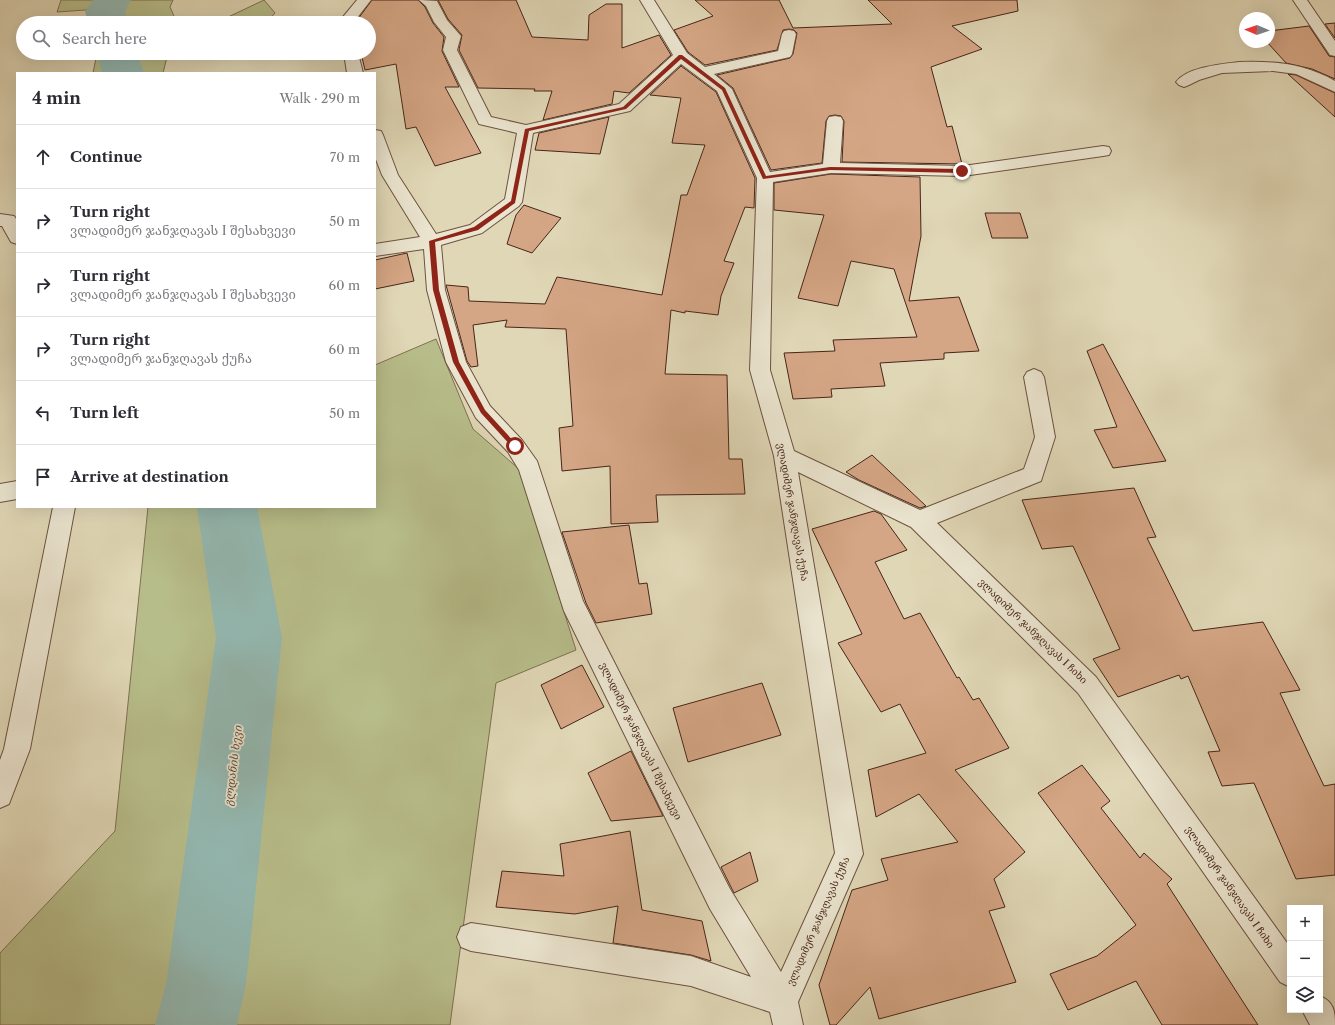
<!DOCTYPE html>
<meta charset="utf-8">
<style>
body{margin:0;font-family:"Libre Caslon Text","Noto Serif Georgian",serif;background:#f7f7f7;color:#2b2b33}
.controls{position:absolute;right:12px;bottom:12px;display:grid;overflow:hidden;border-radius:0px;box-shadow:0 4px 16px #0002}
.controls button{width:36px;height:36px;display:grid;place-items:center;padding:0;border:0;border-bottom:1px solid #e1e1e2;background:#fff;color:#2b2b33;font:20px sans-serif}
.compass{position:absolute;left:1239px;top:12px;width:36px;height:36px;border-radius:50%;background:#fff;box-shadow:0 4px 16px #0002;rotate:272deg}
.stop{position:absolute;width:12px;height:12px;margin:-9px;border:3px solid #8f2418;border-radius:50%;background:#fff}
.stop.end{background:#8f2418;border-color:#fff;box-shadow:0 1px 4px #0008}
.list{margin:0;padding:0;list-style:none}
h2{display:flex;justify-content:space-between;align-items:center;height:52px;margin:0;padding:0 16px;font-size:17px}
h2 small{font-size:13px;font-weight:400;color:#7c7c81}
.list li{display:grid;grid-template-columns:26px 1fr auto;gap:12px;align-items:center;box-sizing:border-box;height:64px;padding:0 16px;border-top:1px solid #e1e1e2}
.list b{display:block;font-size:15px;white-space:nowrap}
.list p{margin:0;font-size:13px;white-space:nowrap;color:#7c7c81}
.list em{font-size:13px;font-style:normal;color:#7c7c81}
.icon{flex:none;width:22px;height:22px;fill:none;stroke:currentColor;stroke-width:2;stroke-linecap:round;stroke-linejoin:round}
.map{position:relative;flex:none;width:1335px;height:1025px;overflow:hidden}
.search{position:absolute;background:#fff;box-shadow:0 4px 16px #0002;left:16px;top:16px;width:360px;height:44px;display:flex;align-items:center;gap:10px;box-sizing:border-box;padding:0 14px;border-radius:22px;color:#7c7c81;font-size:15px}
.panel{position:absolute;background:#fff;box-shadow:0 4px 16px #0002;left:16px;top:72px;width:360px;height:436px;border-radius:0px}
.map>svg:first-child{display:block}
.green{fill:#b7bd8a;stroke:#7f7152}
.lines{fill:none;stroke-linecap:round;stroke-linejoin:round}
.river{fill:#94b9b2;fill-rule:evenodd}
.building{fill:#d5a685;stroke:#472519}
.minor-casing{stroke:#6d5240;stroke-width:2}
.minor{fill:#ebe5d0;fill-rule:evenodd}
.route{fill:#8f2418}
.labels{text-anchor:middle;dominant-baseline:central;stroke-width:3.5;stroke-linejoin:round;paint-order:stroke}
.street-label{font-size:10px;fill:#472519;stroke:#ebe5d0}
.water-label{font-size:11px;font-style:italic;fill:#5a4a3f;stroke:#ebe5d0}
</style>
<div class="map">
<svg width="1335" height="1025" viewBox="0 0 1335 1025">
<rect width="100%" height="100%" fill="#e0d7b6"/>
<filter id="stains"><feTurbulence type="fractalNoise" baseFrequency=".005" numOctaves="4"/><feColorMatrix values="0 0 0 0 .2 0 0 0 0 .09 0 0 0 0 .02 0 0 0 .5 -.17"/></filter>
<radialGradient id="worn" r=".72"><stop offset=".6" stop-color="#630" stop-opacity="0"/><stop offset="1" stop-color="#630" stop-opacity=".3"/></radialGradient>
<path class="green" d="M61 0H173L170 7 177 23H100V9L57 12Z
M264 0 275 13 266 23H200L224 19Z
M97 53H168L163 73H93Z
M436 339 473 429 519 469 576 650 496 683 450 1025H0V953L115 831 148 507H375V365Z"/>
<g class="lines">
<path class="river" d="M93 0H131L125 11 128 23H88L85 11Z
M97 53H137L144 73H102Z
M197 507H257L282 638 246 984 237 1025H155L166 984 216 638Z"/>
</g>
<path class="building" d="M372 0H418L425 7 433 23 444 37 442 51 459 87H445L481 153 435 166 416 127 406 129 396 64 365 70 361 53H369V23H355Z
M438 0H516L532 37 588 40 589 15 606 4H622V48L659 35 671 55 629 93 614 91 612 104 543 120 552 91H534L535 89 478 88 459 50 462 35 448 19Z
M695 0H779L793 28 892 24 868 0H1017L1018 11 952 26 982 49 931 67 947 127 952 126 962 164 842 162 844 121 841 116 835 115 829 116 826 121 822 163 771 170 733 88 717 75 790 58 793 54 797 33 794 30 789 29 783 30 777 50 705 65 688 52 674 30 713 16Z
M1335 23V38L1325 24Z
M1309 26 1329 56 1335 57V79L1312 69 1286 63 1267 42H1269V31Z
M681 66 716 92 755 178 754 208 745 207 724 261 734 263 721 296 718 315 685 311V313L671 310 665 374 727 375 729 459H742L745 494 656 495 658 522 611 524 610 466 562 471 559 428 573 426 566 329 505 327 507 320 473 325 478 366 471 367 467 361 446 285 468 287 469 301 545 304 557 277 662 295 681 195H687L705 145 672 143 681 98 650 95Z
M1288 74 1296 75 1335 93V117Z
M609 117 600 154 535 150 539 133Z
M831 174 920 177 921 236 909 301 959 297 979 351 944 353V359L880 363 885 386 831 389 832 397 793 399 784 353 835 351 833 340 917 337 894 269 851 261 838 306 798 298 824 215 774 210V183Z
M524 205 561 218 532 253 507 244 516 215Z
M985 213H1020L1028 238H992Z
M407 253 414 281 375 289V260Z
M1103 344 1166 461 1113 468 1094 430 1117 427 1087 351Z
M872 455 926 506 920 508 859 480 846 472Z
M1134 488 1156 537 1147 538 1193 631 1263 622 1300 690 1280 693 1324 786 1335 784V875L1296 879 1254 783 1222 786 1208 752 1220 751 1188 676 1181 679 1179 675 1118 697 1093 659 1120 649 1073 546 1042 549 1022 500Z
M874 511 881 514 907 550 875 562 904 619 920 613 957 678 959 677 973 700 979 698 1009 748 955 770 1025 852 994 879 1005 907 989 911 1016 982 879 1019 870 987 836 1025H830L819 985 852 890 888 880 881 859 958 842 919 794 876 817 868 770 926 753 900 704 881 712 838 643 862 634 812 529Z
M629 525 639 584 647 583 652 614 596 623 586 603 562 532Z
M582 665 604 707 561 729 541 685Z
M762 683 781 735 688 762 673 708Z
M631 751 663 816 611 821 588 773Z
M1082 765 1110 801 1101 808 1140 858 1144 853 1172 879 1167 884 1258 1025H1162L1136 981 1068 1010 1050 974 1097 956 1136 925 1038 793Z
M630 831 642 910 702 921 711 961 691 955 613 943 618 906 575 914 496 907 502 871 564 876 560 844Z
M750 852 758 881 734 893 721 867Z"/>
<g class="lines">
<defs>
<path id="minor" d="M357 0H371L353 23H338Z
M419 0 437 1 447 20 461 36 457 50 491 117 526 125 619 104 673 55 640 0H654L687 53 705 67 778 51 782 34 784 31 789 30 794 31 796 34 792 54 790 57 714 74 732 89 770 172 823 164 827 121 829 117 835 116 841 117 843 121 840 163 963 166 1103 146 1109 147 1111 151 1109 155 1103 156 963 176 831 173 773 182 770 370 794 451 920 510 1024 469 1035 437 1024 377 1027 372 1034 369 1041 372 1044 377 1055 437 1041 481 937 523 1096 677 1290 947V987L1280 982 1078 693 911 527 798 472 863 854 798 1002 803 1025H773L770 1012 691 986 471 951 461 947 457 937 461 927 471 923 691 956 751 977 710 909 564 611 519 470 508 452 476 418 446 362 427 290 424 249 375 256V244L420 237 382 175 375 157V130L381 131 383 135 398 175 436 234 470 225 505 199 517 133 479 124 443 50 446 37 434 22 426 6ZM681 64 717 91 757 178 750 370 774 456 835 853 781 972 730 889 583 601 537 461 522 440 490 406 466 362 445 290 441 245 482 233 519 206 522 202 533 133 630 111Z
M1293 0H1307L1335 41V56L1330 55Z
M344 53H358L363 73H347Z
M1239 62C1275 61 1303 63 1335 81V92L1296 74 1273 71 1222 73 1199 80 1189 85 1184 87 1179 85 1176 82C1187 67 1222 64 1239 62Z
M0 214 14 216 17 220V244L11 242 2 226H0Z
M17 481V499L0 502V484Z
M53 507H75L30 749 9 804 0 808V760L4 749Z
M1320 996C1334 1002 1335 1011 1335 1025H1310L1302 1010H1320Z"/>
</defs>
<use href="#minor" class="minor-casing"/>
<use href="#minor" class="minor"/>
</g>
<path class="route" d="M679 55H682L725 88 766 176 830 167 962 169 965 171 962 173 830 170 763 179 722 90 681 59 626 109 529 131 515 203 478 230 435 242 439 290 459 362 485 410 517 445V448H513L481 413 453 362 433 290 429 241 474 227 511 201 525 129 623 107Z"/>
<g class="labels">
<g class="street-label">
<text transform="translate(793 512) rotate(80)">ვლადიმერ ჯანჯღავას ქუჩა</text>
<text transform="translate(1033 631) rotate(44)">ვლადიმერ ჯანჯღავას I ჩიხი</text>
<text transform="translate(641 741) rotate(64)">ვლადიმერ ჯანჯღავას I შესახვევი</text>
<text transform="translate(1230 887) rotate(55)">ვლადიმერ ჯანჯღავას I ჩიხი</text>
<text transform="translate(818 921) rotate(-66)">ვლადიმერ ჯანჯღავას ქუჩა</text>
</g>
<g class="water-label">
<text transform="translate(233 766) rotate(-83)">გლდანის ხევი</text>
</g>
</g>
<rect width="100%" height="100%" filter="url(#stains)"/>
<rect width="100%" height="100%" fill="url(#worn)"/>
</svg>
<div class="controls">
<button>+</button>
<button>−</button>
<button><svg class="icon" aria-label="layers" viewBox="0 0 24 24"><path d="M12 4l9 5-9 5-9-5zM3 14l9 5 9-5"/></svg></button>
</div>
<svg class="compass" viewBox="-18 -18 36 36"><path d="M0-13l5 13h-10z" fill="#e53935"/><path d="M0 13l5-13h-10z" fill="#7c7c81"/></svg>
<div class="stop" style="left:515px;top:446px"></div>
<div class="stop end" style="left:962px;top:171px"></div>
<div class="search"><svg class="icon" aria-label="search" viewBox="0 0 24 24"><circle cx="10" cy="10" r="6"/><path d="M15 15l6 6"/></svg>Search here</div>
<section class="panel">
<h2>4 min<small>Walk · 290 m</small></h2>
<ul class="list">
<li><svg class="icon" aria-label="ahead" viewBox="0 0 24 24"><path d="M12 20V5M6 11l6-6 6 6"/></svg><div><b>Continue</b></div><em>70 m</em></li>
<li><svg class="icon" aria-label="right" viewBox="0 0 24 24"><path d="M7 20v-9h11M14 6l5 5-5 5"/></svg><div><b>Turn right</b><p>ვლადიმერ ჯანჯღავას I შესახვევი</p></div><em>50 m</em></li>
<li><svg class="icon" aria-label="right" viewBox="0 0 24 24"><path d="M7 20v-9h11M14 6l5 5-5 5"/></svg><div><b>Turn right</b><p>ვლადიმერ ჯანჯღავას I შესახვევი</p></div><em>60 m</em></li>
<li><svg class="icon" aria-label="right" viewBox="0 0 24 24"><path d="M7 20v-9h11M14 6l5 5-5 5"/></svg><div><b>Turn right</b><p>ვლადიმერ ჯანჯღავას ქუჩა</p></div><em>60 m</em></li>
<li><svg class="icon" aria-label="left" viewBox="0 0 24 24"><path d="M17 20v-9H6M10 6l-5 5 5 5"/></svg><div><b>Turn left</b></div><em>50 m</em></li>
<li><svg class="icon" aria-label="arrive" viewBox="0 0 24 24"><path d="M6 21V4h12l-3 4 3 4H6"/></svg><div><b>Arrive at destination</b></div></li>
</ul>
</section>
</div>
